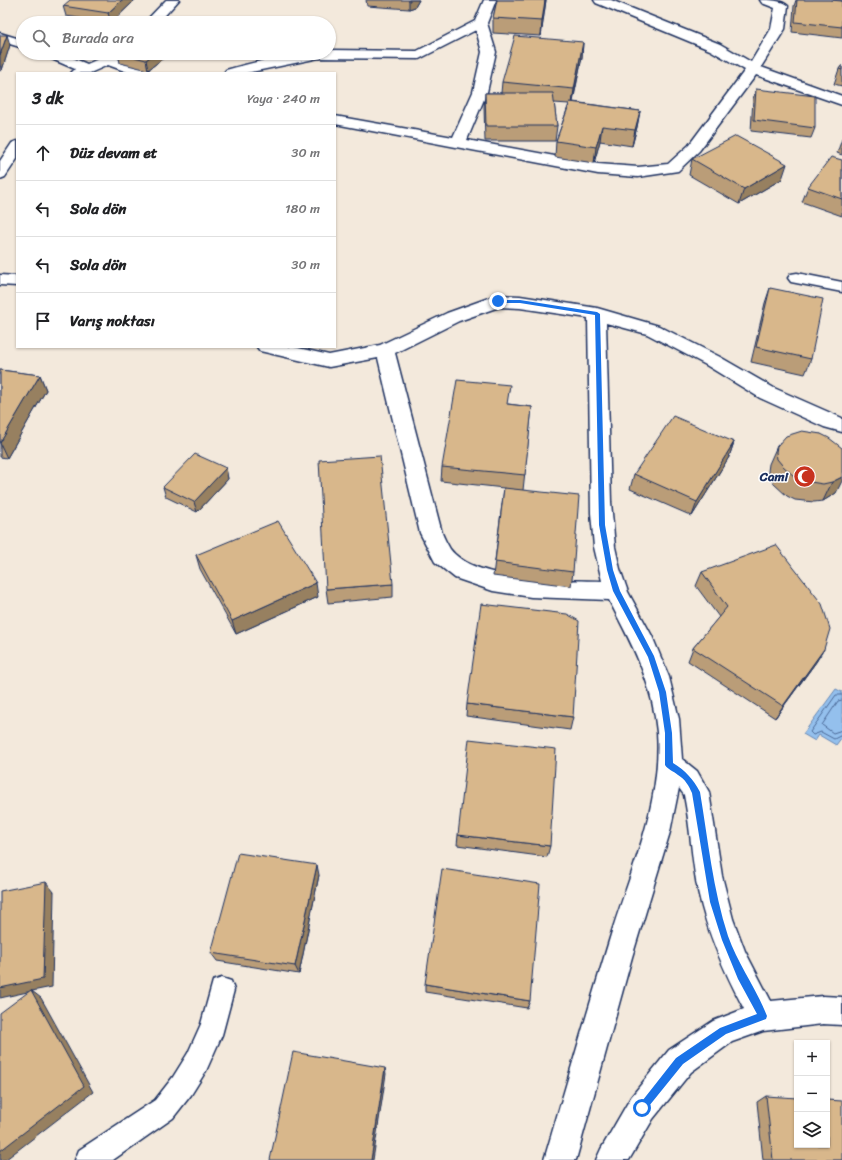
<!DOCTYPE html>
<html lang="tr">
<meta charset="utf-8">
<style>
body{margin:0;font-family:Sriracha,sans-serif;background:#f2f2f2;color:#202124}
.controls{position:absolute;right:12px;bottom:12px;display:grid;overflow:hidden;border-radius:0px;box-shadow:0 1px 3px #0004}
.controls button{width:36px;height:36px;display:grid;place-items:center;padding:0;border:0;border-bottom:1px solid #e0e0e0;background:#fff;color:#202124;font:20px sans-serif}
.stop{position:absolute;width:12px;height:12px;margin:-9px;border:3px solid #1a73e8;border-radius:50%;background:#fff}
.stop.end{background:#1a73e8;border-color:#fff;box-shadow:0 1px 4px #0008}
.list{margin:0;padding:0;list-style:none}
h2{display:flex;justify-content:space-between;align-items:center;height:52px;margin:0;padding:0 16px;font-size:17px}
h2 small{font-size:13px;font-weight:400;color:#757577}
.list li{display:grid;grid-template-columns:26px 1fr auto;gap:12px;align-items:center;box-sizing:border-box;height:56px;padding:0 16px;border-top:1px solid #e0e0e0}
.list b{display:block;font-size:15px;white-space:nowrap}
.list em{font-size:13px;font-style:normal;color:#757577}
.icon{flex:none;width:22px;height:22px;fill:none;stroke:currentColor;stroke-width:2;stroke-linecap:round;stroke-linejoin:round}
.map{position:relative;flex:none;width:842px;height:1160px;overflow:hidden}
.search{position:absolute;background:#fff;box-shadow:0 1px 3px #0004;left:16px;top:16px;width:320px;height:44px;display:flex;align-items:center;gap:10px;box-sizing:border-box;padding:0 14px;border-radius:22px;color:#757577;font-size:15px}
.panel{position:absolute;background:#fff;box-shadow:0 1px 3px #0004;left:16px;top:72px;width:320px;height:276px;border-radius:0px}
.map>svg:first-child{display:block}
.water{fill:#94c0ed;stroke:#6486b4}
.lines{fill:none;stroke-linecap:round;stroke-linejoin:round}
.shore{stroke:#4b6997;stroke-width:1}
.service-casing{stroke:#1b2f5e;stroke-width:3}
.minor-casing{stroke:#1b2f5e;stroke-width:3}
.service{fill:#fff;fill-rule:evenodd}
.minor{fill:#fff;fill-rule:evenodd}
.wall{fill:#ba9d78;stroke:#1b2f5e}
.shaded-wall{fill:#978061;stroke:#1b2f5e}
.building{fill:#d8b78b;stroke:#1b2f5e}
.route{fill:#1a73e8}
.labels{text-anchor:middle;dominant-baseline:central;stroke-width:3;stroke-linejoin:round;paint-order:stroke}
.poi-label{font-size:13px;font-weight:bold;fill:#1b2f5e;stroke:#fff;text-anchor:end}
</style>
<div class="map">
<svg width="842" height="1160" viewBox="0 0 842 1160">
<rect width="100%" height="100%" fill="#f3e9dc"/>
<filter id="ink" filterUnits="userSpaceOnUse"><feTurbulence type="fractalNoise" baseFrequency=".025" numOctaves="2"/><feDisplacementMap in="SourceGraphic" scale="8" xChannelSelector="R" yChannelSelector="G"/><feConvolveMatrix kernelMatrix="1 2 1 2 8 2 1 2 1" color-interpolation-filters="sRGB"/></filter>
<g filter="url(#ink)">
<path class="water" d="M836 689 842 692V737L836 745 819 735 815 741 803 734Z"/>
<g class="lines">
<path class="shore" d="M842 695H836L810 732 813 735 821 732 834 739 842 735
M842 700 838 701 822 725 833 733 842 730"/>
<defs>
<path id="service" d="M222 978 231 981 234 990 222 1035 206 1071 191 1095 173 1118 113 1160H75L79 1150 155 1100 173 1077 188 1053 201 1024 213 981Z"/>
<path id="minor" d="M166 0H179L158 23H144Z
M484 0H496L487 23 496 52 487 92 467 140 598 164 638 167 668 164 689 145 745 70 710 50 596 3 594 0H611L720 44 751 62 771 29 775 8 762 3 760 0C769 0 782 0 788 6L785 29 761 67 842 96V105L756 75 699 151 678 171 638 177 598 174 335 124V116L453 137 473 92 482 52 476 30 419 59 319 58 246 73H224L226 70C261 60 292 53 329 53V50L417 51 475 21Z
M0 33 23 40V48L0 41Z
M43 53H61L87 64 103 57 109 53H124L118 59 148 70 150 73H130L108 65 90 73H71L75 69 45 56Z
M17 141V159L5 177 0 179V161L12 143Z
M797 273 842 282V292L791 282 788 278 791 274Z
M0 275 17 276V286L0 285Z
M497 295 520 296 597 308 659 326 720 357 774 388 842 418V432L824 427 760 398 706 365 647 334 606 323 611 502 615 547 620 569 628 592 652 636 669 677 679 719 682 759 697 771 709 792 722 876 733 919 745 951 771 1001 823 996 842 997V1025L823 1024 763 1031 732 1042 691 1072 653 1119 629 1160H596L601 1149 631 1097 669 1050 713 1021 744 1009C724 971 707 933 698 891 692 863 691 834 686 806L684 795 679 788 670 832 632 957 576 1160H544C567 1083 589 1005 613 928 633 866 662 800 657 732 652 680 632 645 609 600L531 597 493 591 455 578 435 562 420 533 378 358 329 367 260 351 257 347H294L329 355 380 345 447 313ZM499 307 520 308 588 318 591 513 594 547 602 581C563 580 476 583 450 549 447 544 444 538 442 533L395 353 459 321Z"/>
</defs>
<use href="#service" class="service-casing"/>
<use href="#minor" class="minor-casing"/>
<use href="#service" class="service"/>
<use href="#minor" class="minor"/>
</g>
<path class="wall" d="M135 0 111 23 66 16 63 6Z
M366 0H419L415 7 409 9 367 6Z
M497 0H546L541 36 493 33V18Z
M796 0H842V38L792 32 794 6Z
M0 35 10 45 2 70 0 71Z
M583 42 582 57 573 102 640 111 637 127 632 146 600 141 594 163 555 157 556 141 569 104 554 103 557 126 555 141H485L484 108 485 93H501L502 82Z
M118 53H170L148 70 120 63Z
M842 65V86L834 84 839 69Z
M756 89 815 128 811 138 751 131 753 99Z
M842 139V155L837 153Z
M692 159 782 179 739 204 689 175Z
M842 160V216L802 202 808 187Z
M770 288 811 359 805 374 751 362 765 303Z
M0 370 40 375 46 390 7 458 0 457Z
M508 404 532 407 523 490 573 572 571 586 493 576 504 488 441 481 442 467Z
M821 434 836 493 823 501 814 502 795 500 787 496 774 484 770 477 768 471 769 464 777 446Z
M734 442 729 457 692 516 630 489 634 474Z
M226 468 228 479 197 512 166 497 163 487Z
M196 555 318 597 236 634 200 569Z
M702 572 824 649 816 662 775 718 688 661 693 648 719 617 696 586Z
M393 584V597L328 603 326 589Z
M467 704 573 717 570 730 466 716Z
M458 835 550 846 547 857 457 845Z
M319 875 299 974 217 961 211 953Z
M425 984 530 1001 527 1008 425 992Z
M766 1096 842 1160H763L757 1102Z"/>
<path class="shaded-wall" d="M122 0H135L111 23 108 13Z
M409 0H419L415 7 409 9Z
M545 0H546L541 36 542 21Z
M7 35 10 45 2 70 0 65V55Z
M583 42 582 57 572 104 574 89Z
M155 53H170L148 70 146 60Z
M640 111 637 127 632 146 635 130Z
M602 126 600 141 594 163 596 147Z
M787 164 782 179 739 204 744 189Z
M40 375 46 390 7 458 0 443Z
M734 442 729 457 692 516 697 502Z
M226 468 228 479 197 512 194 502Z
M842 477V481L836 493 823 501 832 482Z
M316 583 318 597 236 634 232 621Z
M824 649 816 662 775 718 783 706Z
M317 865 319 875 299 974 295 966Z
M46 882 54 892 52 987 32 991 41 998 93 1092 5 1160H0V1151L32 991 0 998V988Z
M385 1068 386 1074 373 1160H371Z"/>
<path class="building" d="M70 0H122L108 13 63 6Z
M497 0H545L542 21 493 18Z
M797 0H830L842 1V27L795 22Z
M0 35H7L0 55Z
M515 36 583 42 574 89 502 82Z
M119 53H155L146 60Z
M842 65V70L839 69Z
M756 89 815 96V128L754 120Z
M485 93H553L557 126H486Z
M570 102 640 111 635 130 602 126 596 147 556 141Z
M736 136 787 164 744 189 692 159Z
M831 157 842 160V199L808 187Z
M770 288 823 299 811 359 756 347Z
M0 370 40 375 0 443Z
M457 380 510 385 507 404 532 407 525 475 442 467Z
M673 416 734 442 697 502 634 474Z
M802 431 821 434 829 438 842 448V477L832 482 823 484 804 481 795 477 782 465 777 459 776 452 777 446 786 436Z
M195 454 226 468 194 502 163 487Z
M380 456 393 584 326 589 319 460Z
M504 488 579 496 573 572 495 562Z
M278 521 316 583 232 621 196 555Z
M776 545 822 604 830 629 824 649 783 706 693 648 727 607 702 572Z
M481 604 567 614 579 621 573 717 467 704Z
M469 739 556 749 550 846 458 835Z
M238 853 317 865 295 966 211 953Z
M442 869 540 884 530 1001 425 984Z
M46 882 43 979 0 988V891Z
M31 990 84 1086 0 1151V1013Z
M293 1052 385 1068 371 1160H270Z
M766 1096 797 1098V1145H827V1100L842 1101V1160H773Z"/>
</g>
<path class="route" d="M496 300H520L597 312 600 314 605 525 613 570 620 591 654 656 666 692 672 733 673 763C686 771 693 779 700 792 708 840 713 890 728 936 738 964 756 988 767 1016L766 1019 726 1034 683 1064 645 1111 642 1112 639 1111 637 1108 639 1105 676 1058 720 1028 757 1014 738 979 722 940 710 902 692 793C689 786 685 779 678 775 674 771 668 770 665 765V733L659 692 648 657 613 591 607 570 599 525 595 315 520 303H498L495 301Z"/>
<defs>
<symbol id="mosque-disc" viewBox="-11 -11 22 22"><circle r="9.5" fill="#c8321e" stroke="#fff"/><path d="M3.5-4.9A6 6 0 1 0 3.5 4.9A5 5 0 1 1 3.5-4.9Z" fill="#fff"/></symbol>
</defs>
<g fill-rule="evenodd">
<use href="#mosque-disc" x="792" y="464" width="25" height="25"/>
</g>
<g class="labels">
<g class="poi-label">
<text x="788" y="476">Cami</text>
</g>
</g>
</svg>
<div class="controls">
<button>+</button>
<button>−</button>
<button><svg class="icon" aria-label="layers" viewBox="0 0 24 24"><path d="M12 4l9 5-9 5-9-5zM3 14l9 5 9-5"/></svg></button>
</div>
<div class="stop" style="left:642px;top:1108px"></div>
<div class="stop end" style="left:498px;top:301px"></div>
<div class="search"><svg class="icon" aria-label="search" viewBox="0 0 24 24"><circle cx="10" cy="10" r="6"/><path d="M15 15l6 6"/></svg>Burada ara</div>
<section class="panel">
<h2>3 dk<small>Yaya · 240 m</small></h2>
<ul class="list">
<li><svg class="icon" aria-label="ahead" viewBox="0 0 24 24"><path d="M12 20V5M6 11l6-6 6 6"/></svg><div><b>Düz devam et</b></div><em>30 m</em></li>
<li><svg class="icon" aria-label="left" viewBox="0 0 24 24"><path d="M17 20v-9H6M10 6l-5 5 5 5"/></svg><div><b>Sola dön</b></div><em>180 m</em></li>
<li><svg class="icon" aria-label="left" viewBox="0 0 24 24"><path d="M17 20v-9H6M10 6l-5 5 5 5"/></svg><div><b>Sola dön</b></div><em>30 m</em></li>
<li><svg class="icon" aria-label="arrive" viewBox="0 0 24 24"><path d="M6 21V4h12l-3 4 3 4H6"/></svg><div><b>Varış noktası</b></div></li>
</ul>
</section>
</div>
